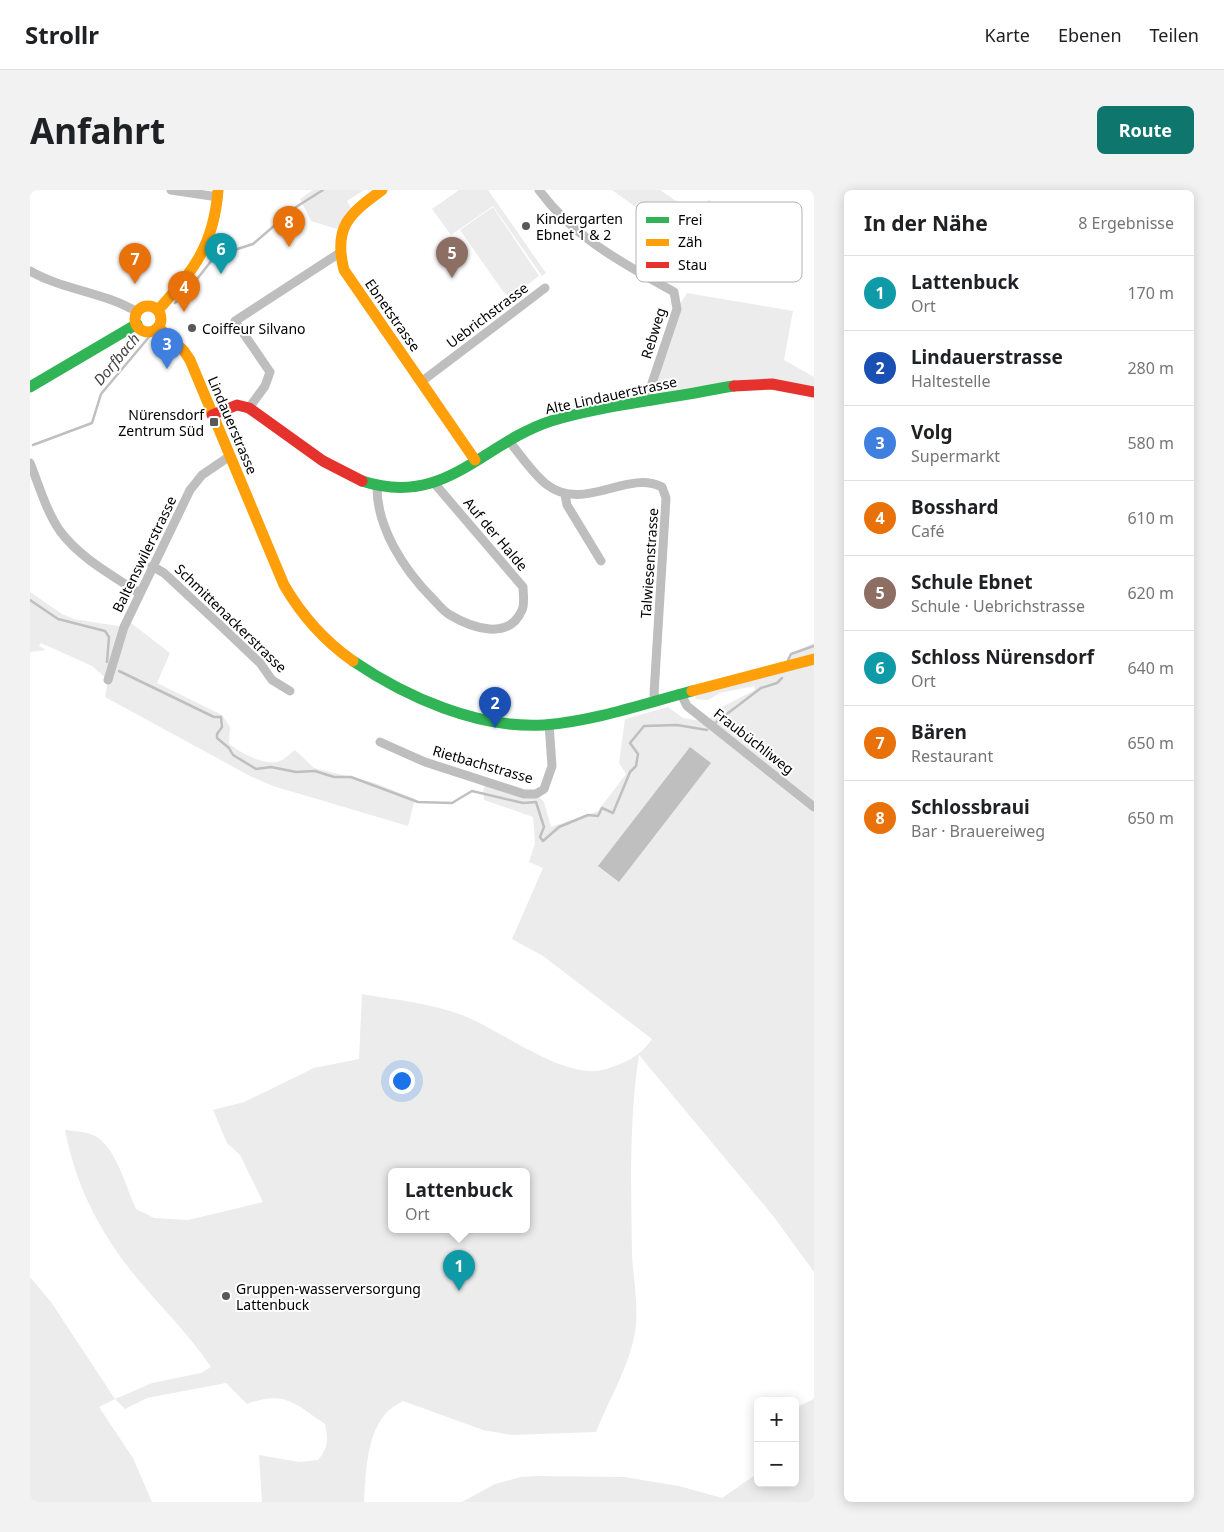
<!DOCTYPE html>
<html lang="de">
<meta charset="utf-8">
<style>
body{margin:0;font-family:"Noto Sans",sans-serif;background:#f2f2f2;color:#202124}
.controls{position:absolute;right:15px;bottom:15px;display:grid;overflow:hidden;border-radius:8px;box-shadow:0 2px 12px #0003}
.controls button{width:45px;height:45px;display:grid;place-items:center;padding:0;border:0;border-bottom:1px solid #e0e0e0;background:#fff;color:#202124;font:25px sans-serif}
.you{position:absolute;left:371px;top:890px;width:18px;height:18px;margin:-12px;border:4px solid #fff;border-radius:50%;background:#1a73e8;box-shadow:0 0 0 8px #1a73e833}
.badge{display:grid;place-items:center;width:32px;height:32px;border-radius:50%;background:#0f766e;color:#fff;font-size:16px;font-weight:700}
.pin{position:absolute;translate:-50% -41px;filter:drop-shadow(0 1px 2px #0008)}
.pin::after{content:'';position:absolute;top:26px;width:18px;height:15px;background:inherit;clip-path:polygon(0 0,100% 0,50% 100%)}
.popup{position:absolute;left:358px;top:978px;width:142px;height:65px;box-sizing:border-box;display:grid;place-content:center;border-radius:8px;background:#fff;filter:drop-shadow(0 1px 4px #0005);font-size:16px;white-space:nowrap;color:#757577}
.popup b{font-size:19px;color:#202124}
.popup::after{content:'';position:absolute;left:50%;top:100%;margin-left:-10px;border:10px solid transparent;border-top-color:#fff}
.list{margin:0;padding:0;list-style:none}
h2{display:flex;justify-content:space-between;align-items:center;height:65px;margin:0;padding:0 20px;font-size:21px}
h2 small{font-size:16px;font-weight:400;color:#757577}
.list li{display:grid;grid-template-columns:32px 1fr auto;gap:15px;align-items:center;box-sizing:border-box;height:75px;padding:0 20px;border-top:1px solid #e0e0e0}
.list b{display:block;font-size:19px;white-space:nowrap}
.list p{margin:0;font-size:16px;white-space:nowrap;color:#757577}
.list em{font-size:16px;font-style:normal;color:#757577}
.map{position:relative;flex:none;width:784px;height:1312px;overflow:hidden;border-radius:8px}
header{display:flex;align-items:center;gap:30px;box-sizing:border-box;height:70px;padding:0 25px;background:#fff;border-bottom:1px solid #e0e0e0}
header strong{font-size:24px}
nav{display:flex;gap:28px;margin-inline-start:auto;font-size:18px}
.intro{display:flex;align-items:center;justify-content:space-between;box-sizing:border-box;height:120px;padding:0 30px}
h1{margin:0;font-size:35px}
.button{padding:12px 22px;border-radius:8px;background:#0f766e;color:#fff;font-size:18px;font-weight:700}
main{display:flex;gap:30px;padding:0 30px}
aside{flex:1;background:#fff;border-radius:8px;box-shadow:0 2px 12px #0003}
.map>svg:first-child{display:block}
.green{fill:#ececec;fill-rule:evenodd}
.water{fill:#bfbfbf}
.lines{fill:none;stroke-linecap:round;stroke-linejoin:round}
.stream{stroke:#bfbfbf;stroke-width:2.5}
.street{stroke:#bebebe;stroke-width:9}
.fast{stroke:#30b455;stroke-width:11}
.slow{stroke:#ff9f0a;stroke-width:11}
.jam{stroke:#e5322d;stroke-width:11}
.poi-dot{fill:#595959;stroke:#fff;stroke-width:2}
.labels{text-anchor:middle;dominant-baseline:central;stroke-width:4;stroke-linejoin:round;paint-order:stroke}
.poi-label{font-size:14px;fill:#000;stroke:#fff;text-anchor:start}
.street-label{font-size:14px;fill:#000;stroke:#fff}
.water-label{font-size:15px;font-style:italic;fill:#444;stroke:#fff}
.key{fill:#fff;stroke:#b2b2b2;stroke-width:1}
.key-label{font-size:14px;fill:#000}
</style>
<header>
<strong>Strollr</strong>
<nav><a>Karte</a><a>Ebenen</a><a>Teilen</a></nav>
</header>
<div class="intro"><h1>Anfahrt</h1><a class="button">Route</a></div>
<main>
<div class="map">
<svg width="784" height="1312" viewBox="0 0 784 1312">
<rect width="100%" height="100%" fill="#fff"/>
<path class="green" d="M283 0H334L317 11 323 21 310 40 281 31 270 9Z
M429 0H458L516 83 512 86 463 16 421 45 402 19Z
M582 0H630L646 11 666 20 680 9 676 58 640 42Z
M463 17 509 86 480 108 472 100 430 40Z
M657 103 763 121 754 170 784 187V202L751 195 616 211 647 119Z
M0 402 32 424 44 429 94 437 97 430 140 463 127 493 192 525 200 537 199 554C211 563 237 578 252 570 256 568 260 563 265 560L284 578 345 593 385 609 378 636 243 596 220 586 75 507 78 490 62 476 11 453 9 456 16 460 0 462Z
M784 453V1082L744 1027 609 865C599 929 601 997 602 1063 603 1087 608 1111 606 1135 603 1169 579 1210 566 1242L482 1245 453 1240 373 1211C368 1214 361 1218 357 1222 336 1245 336 1283 334 1312H232L229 1265 269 1272 288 1270C299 1257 298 1250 295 1234 264 1213 255 1200 217 1214L196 1193 117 1208 95 1219 85 1209 69 1217 103 1268 122 1312H0V1087L21 1112 85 1209 122 1193 171 1183 181 1177C153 1135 113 1101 85 1059 59 1020 44 985 35 940 44 941 54 941 63 945 86 955 96 998 106 1019L124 1028 158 1030 233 1012 210 965 197 953 183 920 214 912 284 878 329 869 332 804C366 810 400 813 432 825 470 840 525 883 564 881 573 881 582 877 590 874 604 868 613 862 622 849L513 766 482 749 513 678 499 672 505 653 503 627 454 610 453 602 456 591 506 604 514 612 521 637 568 621 596 584 589 573 595 529 638 517 653 528 677 532 686 520 725 500 724 496 690 503 678 510 665 509 667 500 758 471 761 464ZM362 982H496V1040H362Z
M784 1209V1312H432L465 1294 491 1287 507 1286 594 1287 649 1296 692 1308 728 1283V1293H765V1218Z"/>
<path class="water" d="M660 557 681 573 589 692 568 676Z"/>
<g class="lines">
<path class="stream" d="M201 61 223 54 266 17 293 0
M145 113 160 98 182 70
M3 255 62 233 71 204 119 147
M0 410 28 429 75 441 79 447 77 472
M758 470 761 464 784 456
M89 481 184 527H191L192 537 187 544V548L199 558 203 565 226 579 241 577 266 582 285 581 304 587H321L388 612 422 613 442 601 493 613 506 612 514 637 510 647 513 651 529 637 558 625 568 626 572 618 583 623 600 582 606 576 608 564 600 553 614 536 647 535 677 540
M685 533 731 498 747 493 752 488"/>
<path class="street" d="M141 0 188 7
M509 0C545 49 593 73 644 102L647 119 616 211
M0 81C33 100 74 102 107 122
M391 192 515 98
M219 218 235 196 240 182 205 131 308 64
M478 250C490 264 502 283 516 294 554 324 596 279 632 297L636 308 624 504 626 510
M0 273C9 295 16 321 30 341 50 368 82 385 109 403
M347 295C346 337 374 380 403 409 408 414 413 421 420 425 442 438 479 451 492 420 495 414 493 403 493 397L405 294
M535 305 537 315 571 371
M122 376 134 383 190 435 230 473 242 490 260 501
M78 490 94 437 160 300 172 285 200 266
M651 504 657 516 784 617
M350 552 395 572 494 604H506L514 599 522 576 519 534"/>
<path class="fast" d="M0 197 107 134
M332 291C415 318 451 254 521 231 560 219 600 214 640 207 662 204 683 199 704 196
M323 471C376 507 448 539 514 535 564 531 613 514 662 501"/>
<path class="slow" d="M352 0C319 24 303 37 314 80L445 270
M105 129a13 13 0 1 1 26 0a13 13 0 1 1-26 0Z
M128 120C164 81 184 54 188 0
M128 137 154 161 160 170 254 395C272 426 293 450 323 471
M662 501 784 469"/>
<path class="jam" d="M704 196 742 194 784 202
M182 225 207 215 219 218 293 271 332 291"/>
</g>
<g class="poi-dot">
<circle cx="496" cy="36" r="5"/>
<circle cx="162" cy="138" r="5"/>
<rect x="179" y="227" width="10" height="10" rx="2.5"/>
<circle cx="196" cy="1106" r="5"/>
</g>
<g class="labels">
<g class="poi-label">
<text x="506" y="28">Kindergarten<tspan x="506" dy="16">Ebnet 1 &amp; 2</tspan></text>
<text x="172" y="138">Coiffeur Silvano</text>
<text x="174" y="224" text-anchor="end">Nürensdorf<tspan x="174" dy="16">Zentrum Süd</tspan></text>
<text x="206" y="1098">Gruppen-wasserversorgung<tspan x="206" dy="16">Lattenbuck</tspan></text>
</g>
<g class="street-label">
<text transform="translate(363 125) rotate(55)">Ebnetstrasse</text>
<text transform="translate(457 125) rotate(-37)">Uebrichstrasse</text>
<text transform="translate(623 143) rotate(-73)">Rebweg</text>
<text transform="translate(581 205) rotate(-12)">Alte Lindauerstrasse</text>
<text transform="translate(203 235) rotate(67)">Lindauerstrasse</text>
<text transform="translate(466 344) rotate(50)">Auf der Halde</text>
<text transform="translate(114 364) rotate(-64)">Baltenswilerstrasse</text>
<text transform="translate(619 373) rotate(-86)">Talwiesenstrasse</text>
<text transform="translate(201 428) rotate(44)">Schmittenackerstrasse</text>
<text transform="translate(724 551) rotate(38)">Fraubüchliweg</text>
<text transform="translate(453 574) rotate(16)">Rietbachstrasse</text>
</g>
<g class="water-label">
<text transform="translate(86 169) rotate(-50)">Dorfbach</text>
</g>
</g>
<rect x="606" y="12" width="166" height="80" rx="8" class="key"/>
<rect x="616" y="27" width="23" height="6" fill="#30b455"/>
<rect x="616" y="49" width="23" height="7" fill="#ff9f0a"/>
<rect x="616" y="72" width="23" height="6" fill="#e5322d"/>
<g class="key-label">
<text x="648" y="35">Frei</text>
<text x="648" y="57">Zäh</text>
<text x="648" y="80">Stau</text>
</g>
</svg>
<div class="controls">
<button>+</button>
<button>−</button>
</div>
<div class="you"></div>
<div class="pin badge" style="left:429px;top:1101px;background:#0f9aa8">1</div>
<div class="popup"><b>Lattenbuck</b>Ort</div>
<div class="pin badge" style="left:465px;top:538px;background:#1a4fb4">2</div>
<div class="pin badge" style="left:137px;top:179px;background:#3f7fe0">3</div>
<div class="pin badge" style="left:154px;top:122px;background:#e8710a">4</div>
<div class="pin badge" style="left:422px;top:88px;background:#8d6e63">5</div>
<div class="pin badge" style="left:191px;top:84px;background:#0f9aa8">6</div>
<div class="pin badge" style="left:105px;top:94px;background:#e8710a">7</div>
<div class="pin badge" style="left:259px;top:57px;background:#e8710a">8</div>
</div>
<aside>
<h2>In der Nähe<small>8 Ergebnisse</small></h2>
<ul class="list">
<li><span class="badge" style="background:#0f9aa8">1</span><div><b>Lattenbuck</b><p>Ort</p></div><em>170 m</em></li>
<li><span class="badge" style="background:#1a4fb4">2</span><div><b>Lindauerstrasse</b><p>Haltestelle</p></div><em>280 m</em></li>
<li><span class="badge" style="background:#3f7fe0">3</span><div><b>Volg</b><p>Supermarkt</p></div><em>580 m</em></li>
<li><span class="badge" style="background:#e8710a">4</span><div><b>Bosshard</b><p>Café</p></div><em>610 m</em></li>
<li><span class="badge" style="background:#8d6e63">5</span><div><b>Schule Ebnet</b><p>Schule · Uebrichstrasse</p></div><em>620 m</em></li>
<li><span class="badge" style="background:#0f9aa8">6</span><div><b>Schloss Nürensdorf</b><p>Ort</p></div><em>640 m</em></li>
<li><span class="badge" style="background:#e8710a">7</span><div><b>Bären</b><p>Restaurant</p></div><em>650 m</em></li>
<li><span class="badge" style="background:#e8710a">8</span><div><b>Schlossbraui</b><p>Bar · Brauereiweg</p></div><em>650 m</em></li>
</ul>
</aside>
</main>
